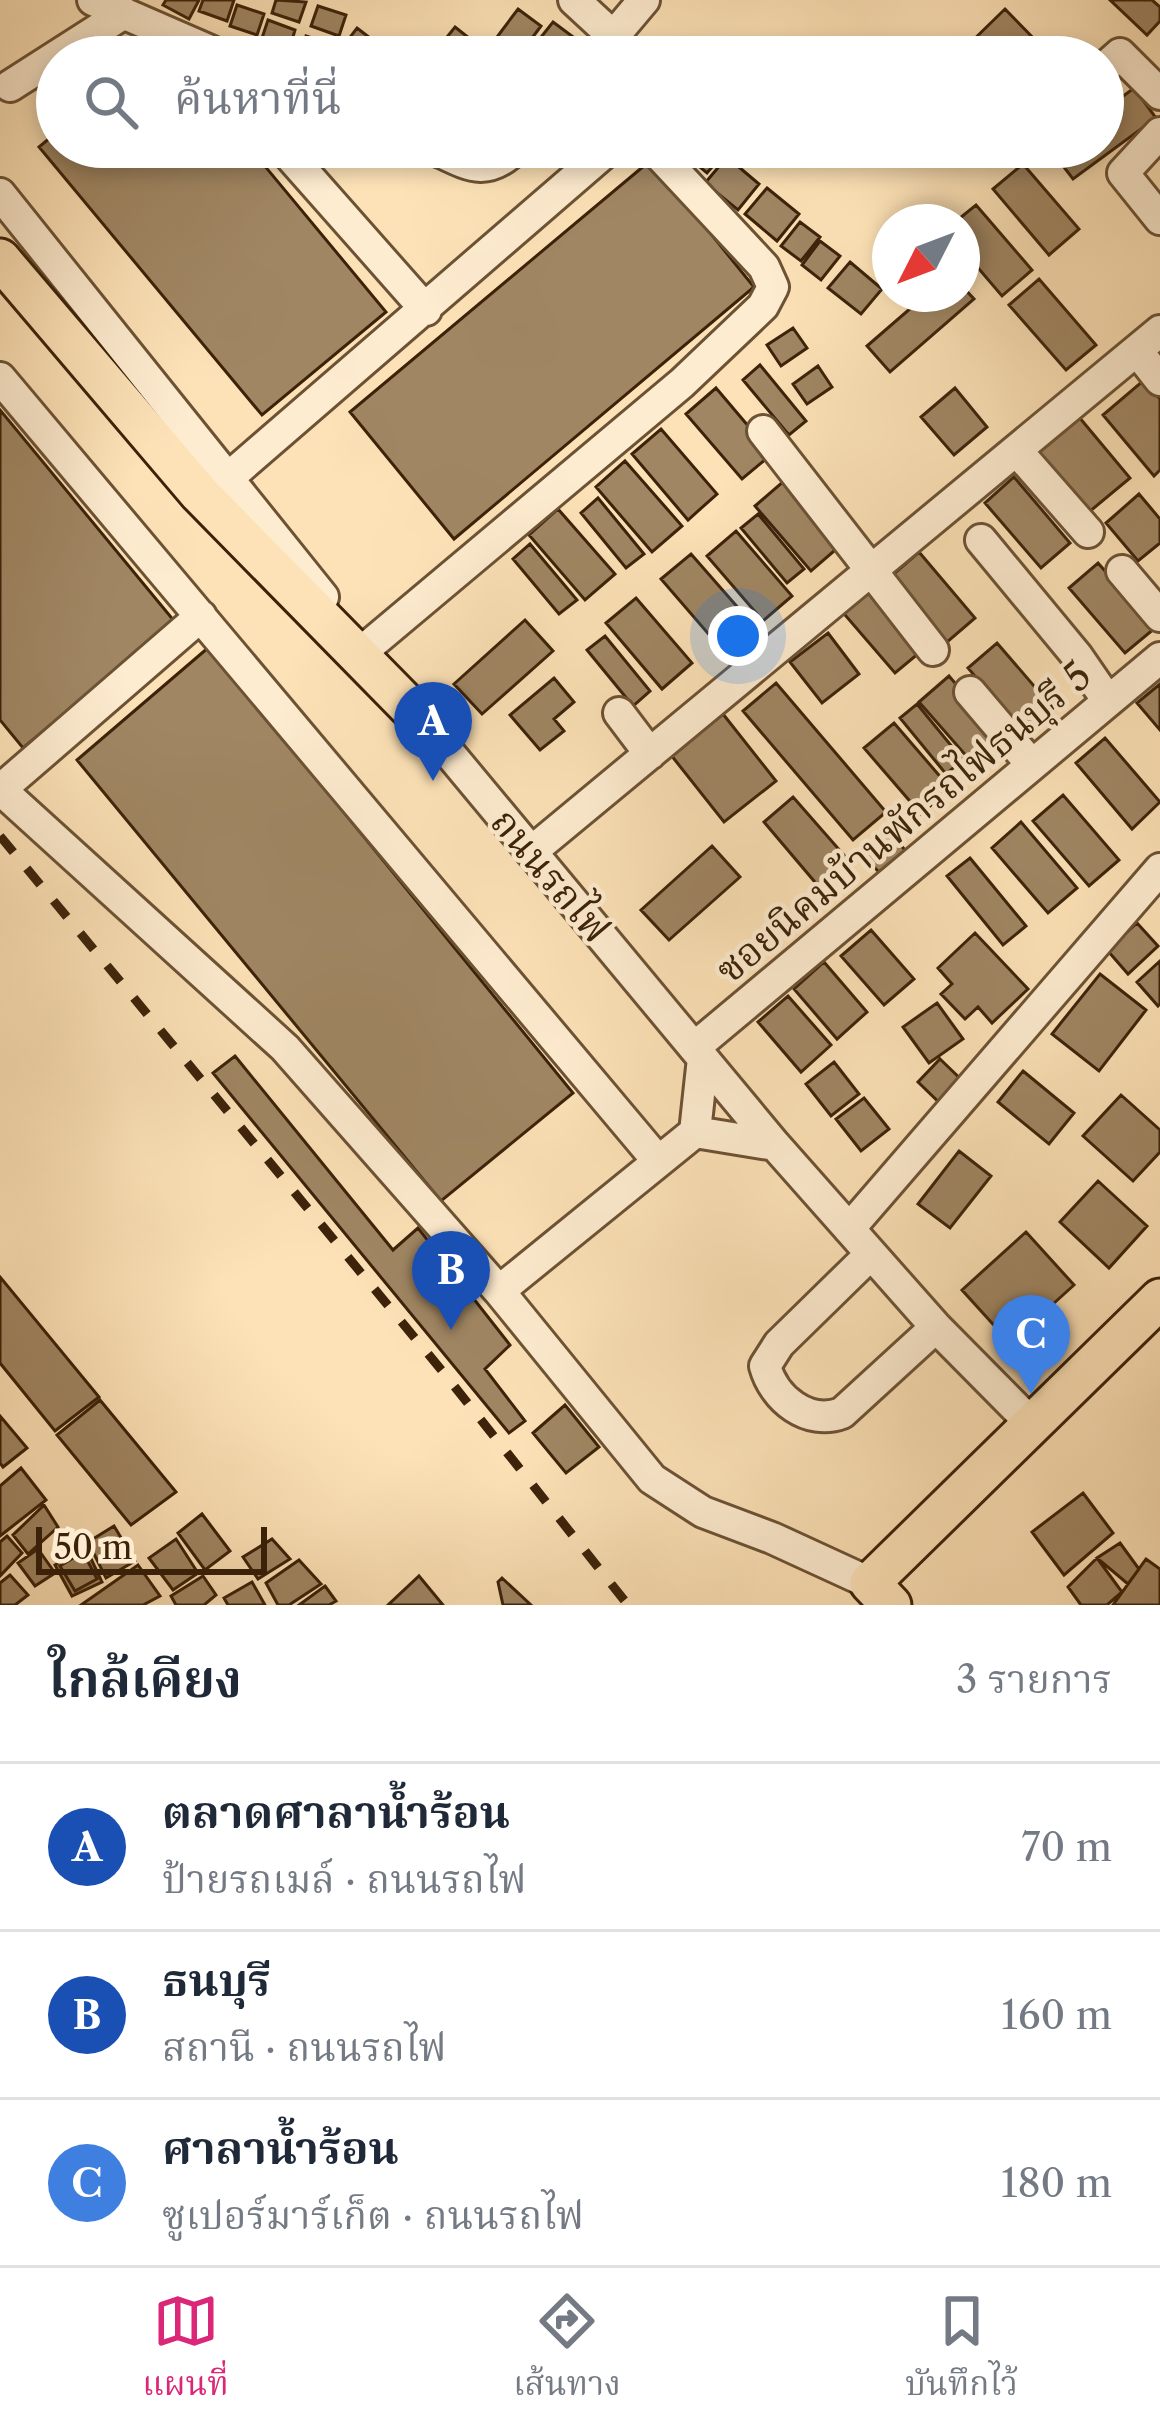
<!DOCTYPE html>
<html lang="th">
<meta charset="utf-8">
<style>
body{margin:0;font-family:"Libre Caslon Text","Noto Serif Thai",serif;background:#f6f6f7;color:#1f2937}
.compass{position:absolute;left:872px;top:204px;width:108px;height:108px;border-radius:50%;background:#fff;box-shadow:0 6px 18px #0003;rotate:228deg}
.scale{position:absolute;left:36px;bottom:30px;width:231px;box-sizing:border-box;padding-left:12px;border:6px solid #3b2209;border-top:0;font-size:33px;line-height:42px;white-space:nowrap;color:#3b2209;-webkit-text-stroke:9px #feecd0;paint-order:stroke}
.you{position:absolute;left:738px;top:636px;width:42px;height:42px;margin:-30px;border:9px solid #fff;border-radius:50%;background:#1a73e8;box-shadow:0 0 0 18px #1a73e833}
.badge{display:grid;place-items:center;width:78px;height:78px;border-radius:50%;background:#db2777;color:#fff;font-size:39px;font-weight:700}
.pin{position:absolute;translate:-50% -99px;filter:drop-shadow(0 3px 6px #0008)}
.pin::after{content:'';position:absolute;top:63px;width:42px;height:36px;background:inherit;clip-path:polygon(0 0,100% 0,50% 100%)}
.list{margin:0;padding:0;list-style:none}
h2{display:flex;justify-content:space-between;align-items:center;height:156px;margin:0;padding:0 48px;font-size:51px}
h2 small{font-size:39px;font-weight:400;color:#747a83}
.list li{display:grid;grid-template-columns:78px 1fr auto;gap:36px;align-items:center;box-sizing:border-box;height:168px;padding:0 48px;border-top:3px solid #e0e1e3}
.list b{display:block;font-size:45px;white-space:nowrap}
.list p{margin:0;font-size:39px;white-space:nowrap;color:#747a83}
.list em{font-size:39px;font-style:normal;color:#747a83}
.icon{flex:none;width:66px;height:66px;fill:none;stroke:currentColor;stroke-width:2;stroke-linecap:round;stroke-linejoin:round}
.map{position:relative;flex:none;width:1160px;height:1605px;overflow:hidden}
.search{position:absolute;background:#fff;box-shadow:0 6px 18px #0003;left:36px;right:36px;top:36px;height:132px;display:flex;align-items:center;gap:30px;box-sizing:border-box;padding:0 42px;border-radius:66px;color:#747a83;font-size:45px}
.sheet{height:660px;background:#fff}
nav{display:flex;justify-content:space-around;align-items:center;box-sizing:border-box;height:168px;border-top:3px solid #e0e1e3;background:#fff;font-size:33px;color:#747a83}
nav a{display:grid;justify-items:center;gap:6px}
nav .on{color:#db2777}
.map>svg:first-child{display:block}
.building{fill:#a08663;stroke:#3b2209;stroke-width:3}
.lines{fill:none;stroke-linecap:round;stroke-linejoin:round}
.minor-casing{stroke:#6c5234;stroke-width:36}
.major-casing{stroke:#3b2209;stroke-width:45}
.minor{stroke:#feecd0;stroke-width:30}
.major{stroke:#fde2b7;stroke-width:39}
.rail{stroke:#3b2209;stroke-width:9;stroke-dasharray:21 21;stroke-linecap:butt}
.labels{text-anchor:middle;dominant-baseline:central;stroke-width:9;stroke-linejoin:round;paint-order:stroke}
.street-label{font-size:39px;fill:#3b2209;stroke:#feecd0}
</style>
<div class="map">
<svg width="1160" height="1605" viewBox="0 0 1160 1605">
<rect width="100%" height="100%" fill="#fde2b7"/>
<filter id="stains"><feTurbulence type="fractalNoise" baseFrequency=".00167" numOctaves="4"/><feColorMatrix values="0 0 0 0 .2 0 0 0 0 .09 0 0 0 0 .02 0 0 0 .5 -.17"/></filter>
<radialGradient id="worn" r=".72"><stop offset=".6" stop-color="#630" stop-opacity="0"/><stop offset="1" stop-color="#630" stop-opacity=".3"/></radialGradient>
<path class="building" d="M166 0H199L189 19 163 5Z
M203 0H234L227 21 199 11Z
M276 0 306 2 299 22 272 13Z
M1110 0H1152L1160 7V21L1147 35Z
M237 5 264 14 257 35 230 26Z
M318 6 346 15 339 36 311 26Z
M518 9 541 26 518 57H482Z
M1005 9 1039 44 1025 57H971L964 49Z
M268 20 295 30 289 51 261 41Z
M553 22 588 48 581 57H538L530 51Z
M455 27 474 42 462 57H431Z
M357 28 392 55 390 57H335Z
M306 36 334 45 330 57 299 56Z
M1134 88 1156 118 1073 179 1050 149 1103 147V111Z
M57 132V147H249L386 312 262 415 39 147Z
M676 147H729L707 173Z
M727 157 759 184 738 210 705 183Z
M651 160 754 287 454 539 350 412Z
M1023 164 1079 229 1049 255 993 189Z
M767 188 799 214 777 241 745 214Z
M976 205 1032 270 1002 296 962 249V222H955Z
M800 222 820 237 801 261 781 246Z
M820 241 840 256 821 280 802 265Z
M850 262 882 289 861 314 828 288Z
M1039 279 1096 345 1066 370 1009 305Z
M962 286 974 299 890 372 867 346 927 294H962Z
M793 328 807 348 781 366 767 345Z
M760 365 806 421 789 435 743 380Z
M818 366 832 387 807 404 793 384Z
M1144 380 1160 399V470L1154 476 1103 415Z
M716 388 772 454 742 479 686 414Z
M955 388 987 427 954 455 921 417Z
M0 410 175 622 23 748 0 720Z
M1079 417 1130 478 1089 512 1038 451Z
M661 429 717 494 688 520 632 454Z
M625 461 682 526 652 552 596 487Z
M1014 477 1070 543 1041 568 985 503Z
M785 480 841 545 811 571 755 506Z
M1139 494 1160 519V543L1138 561 1106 523Z
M598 498 644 554 626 568 581 513Z
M558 509 615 574 585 600 529 535Z
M758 514 804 569 787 583 741 528Z
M736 531 792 596 763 621 707 556Z
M530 544 577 600 559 614 513 559Z
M919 552 975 618 946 643 889 578Z
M691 554 748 619 718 645 661 579Z
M1098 563 1155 628 1125 653 1069 588Z
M868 582 925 648 895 673 839 608Z
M636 598 692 663 662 689 606 623Z
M525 620 553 651 482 714 454 684Z
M828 633 859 674 822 703 790 662Z
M605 636 650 691 633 706 587 650Z
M997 643 1053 708 1024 734 968 668Z
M209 647 573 1093 441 1201 77 760Z
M949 676 1005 742 976 767 919 702Z
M554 678 574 702 554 719 564 731 540 750 510 715Z
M776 683 886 812 853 840 743 711Z
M1160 684V730L1137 703Z
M917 704 963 760 946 774 900 718Z
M723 714 776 781 724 822 671 755Z
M894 723 950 788 921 814 864 748Z
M1105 738 1160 802 1132 829 1076 763Z
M1063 795 1119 860 1089 886 1033 821Z
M793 797 850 862 820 888 764 822Z
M1021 822 1077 888 1048 913 992 848Z
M887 831 906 851 882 875 862 855Z
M712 846 740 877 669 940 641 910Z
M970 858 1026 926 1003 945 947 876Z
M1137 923 1158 946 1128 974 1107 950Z
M871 930 914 979 884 1005 841 956Z
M975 933 1028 989 992 1023 978 1007 965 1019 941 994 952 984 938 968Z
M1160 961V1004L1158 1006 1137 982Z
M824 962 867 1012 837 1039 794 989Z
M1100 974 1146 1010 1099 1071 1052 1034Z
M788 996 831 1045 801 1072 758 1022Z
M937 1003 963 1039 929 1063 903 1027Z
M235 1056 393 1250 418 1228 510 1345 485 1369 525 1421 509 1433 213 1073Z
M940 1059 969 1087 947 1110 918 1082Z
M834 1062 859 1094 831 1116 806 1084Z
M1023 1071 1074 1113 1049 1144 998 1102Z
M1121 1095 1160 1130V1152L1133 1181 1083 1136Z
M864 1098 889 1129 861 1151 836 1119Z
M959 1151 991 1176 950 1228 918 1204Z
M1098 1181 1147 1226 1109 1268 1060 1222Z
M1026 1232 1074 1285 1010 1343 962 1290Z
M0 1277 99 1397 55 1431 0 1363Z
M100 1400 176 1492 131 1525 57 1435Z
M565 1405 599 1447 566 1473 533 1433Z
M0 1416 27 1448 3 1467 0 1463Z
M21 1468 46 1500 0 1536V1486Z
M1083 1493 1113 1533 1064 1575 1032 1532Z
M44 1505 58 1527 28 1554 13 1535Z
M202 1514 230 1551 205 1570 178 1533Z
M114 1526 135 1561 106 1578 88 1542Z
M7 1536 22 1553 0 1576V1542Z
M176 1539 198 1573 173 1590 149 1558Z
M272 1539 290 1559 258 1579 243 1557Z
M1120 1543 1139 1569 1128 1584 1097 1558Z
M85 1546 102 1582 72 1596 55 1565Z
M38 1549 55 1573 35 1586 18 1563Z
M83 1552 97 1579 75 1591 60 1566Z
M1097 1558 1122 1592 1107 1605H1081L1068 1587Z
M1146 1559 1160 1569V1605H1113Z
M299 1560 321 1584 289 1605H278L266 1583Z
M138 1565 160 1596 143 1605H81Z
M10 1575 28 1595 15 1605H0V1583Z
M203 1576 216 1595 204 1605H176L171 1596Z
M419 1576 443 1605H388Z
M502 1578 531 1605H503L498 1582Z
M252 1582 265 1605H228L224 1598Z
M325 1586 336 1601 329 1605H299Z"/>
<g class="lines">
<defs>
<path id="minor" d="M93 0 224 57
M574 0 614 37
M596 57 644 0
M1103 69 1120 54 1160 94
M10 86 124 13
M1160 133 1123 173 1160 219
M282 147 426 310
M430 147C466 163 485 180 517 147
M0 194 323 597
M1138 352 1160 380
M0 378 658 1161
M763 431 933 650
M1017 451 1088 532
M228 478 611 147
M981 540 1077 656 1108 701
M1122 571 1160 616
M365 649 682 383 763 306 773 287 764 267 652 147
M970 692 1032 765
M401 695 775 1145 936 1327 1033 1425
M619 713 650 754
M0 789 285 1048 499 1291 652 1479 703 1512 772 1538 870 1583
M0 790 201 616
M531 852 1160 331
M695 1047 1160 658
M695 1132 775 1145
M849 1229 1160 869
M871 1254 779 1344 765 1366C774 1399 808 1426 842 1413L936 1327
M499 1291 695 1132 703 1058"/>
<path id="major" d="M0 259 199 493 415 713
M891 1605 870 1583 1160 1299"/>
</defs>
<use href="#minor" class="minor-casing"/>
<use href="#major" class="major-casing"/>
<use href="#minor" class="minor"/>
<use href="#major" class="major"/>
<path class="rail" d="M0 836 443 1372 628 1605"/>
</g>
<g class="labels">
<g class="street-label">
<text transform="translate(903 822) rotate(-40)">ซอยนิคมบ้านพักรถไฟธนบุรี 5</text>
<text transform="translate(551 875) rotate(50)">ถนนรถไฟ</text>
</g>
</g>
<rect width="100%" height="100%" filter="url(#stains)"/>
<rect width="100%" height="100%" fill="url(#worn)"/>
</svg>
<svg class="compass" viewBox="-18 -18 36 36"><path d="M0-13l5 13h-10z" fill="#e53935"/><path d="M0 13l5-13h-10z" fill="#747a83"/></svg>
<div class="scale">50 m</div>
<div class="you"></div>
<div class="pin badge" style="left:433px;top:781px;background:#1a4fb4">A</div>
<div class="pin badge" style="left:451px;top:1330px;background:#1a4fb4">B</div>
<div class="pin badge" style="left:1031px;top:1394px;background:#3f7fe0">C</div>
<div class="search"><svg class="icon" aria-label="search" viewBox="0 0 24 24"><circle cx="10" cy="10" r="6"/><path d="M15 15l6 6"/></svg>ค้นหาที่นี่</div>
</div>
<section class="sheet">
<h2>ใกล้เคียง<small>3 รายการ</small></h2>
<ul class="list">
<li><span class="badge" style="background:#1a4fb4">A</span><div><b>ตลาดศาลาน้ำร้อน</b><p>ป้ายรถเมล์ · ถนนรถไฟ</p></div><em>70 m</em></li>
<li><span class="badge" style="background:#1a4fb4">B</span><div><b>ธนบุรี</b><p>สถานี · ถนนรถไฟ</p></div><em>160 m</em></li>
<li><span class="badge" style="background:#3f7fe0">C</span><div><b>ศาลาน้ำร้อน</b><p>ซูเปอร์มาร์เก็ต · ถนนรถไฟ</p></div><em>180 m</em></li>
</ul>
</section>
<nav>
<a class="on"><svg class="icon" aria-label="map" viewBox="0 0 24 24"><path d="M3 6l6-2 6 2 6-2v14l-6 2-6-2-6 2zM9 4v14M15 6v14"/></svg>แผนที่</a>
<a><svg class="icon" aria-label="directions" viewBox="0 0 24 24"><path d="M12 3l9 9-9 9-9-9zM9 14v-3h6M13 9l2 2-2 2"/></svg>เส้นทาง</a>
<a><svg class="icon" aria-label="saved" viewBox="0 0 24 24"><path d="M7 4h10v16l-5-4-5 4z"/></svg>บันทึกไว้</a>
</nav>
